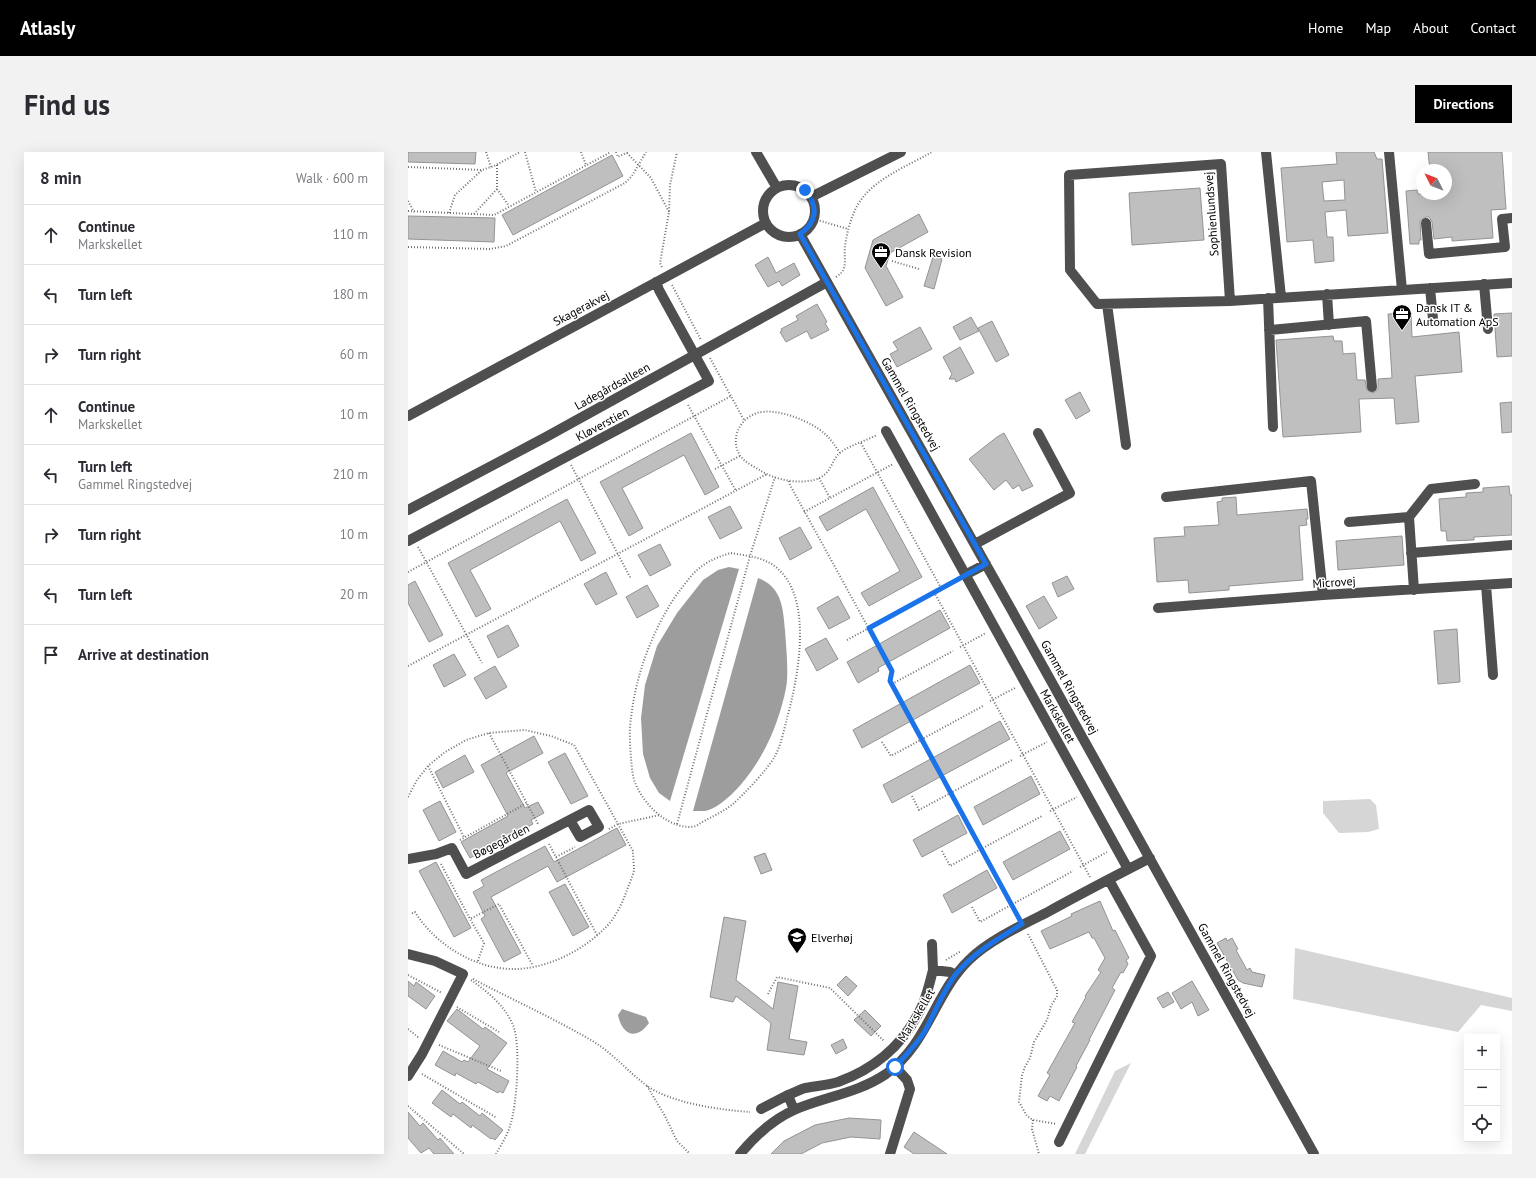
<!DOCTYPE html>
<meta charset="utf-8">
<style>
body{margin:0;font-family:"PT Sans",sans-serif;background:#f2f2f3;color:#2b2b33}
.controls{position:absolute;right:12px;bottom:12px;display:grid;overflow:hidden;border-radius:0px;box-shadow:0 4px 16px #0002}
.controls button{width:36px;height:36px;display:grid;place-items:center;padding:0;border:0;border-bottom:1px solid #e1e1e2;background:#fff;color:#2b2b33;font:20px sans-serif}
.compass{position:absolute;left:1008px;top:12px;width:36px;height:36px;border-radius:50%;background:#fff;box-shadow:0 4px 16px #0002;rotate:312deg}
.stop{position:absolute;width:12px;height:12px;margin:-9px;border:3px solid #1a73e8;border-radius:50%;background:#fff}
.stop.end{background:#1a73e8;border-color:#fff;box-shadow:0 1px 4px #0008}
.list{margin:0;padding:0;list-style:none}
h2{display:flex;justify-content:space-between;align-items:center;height:52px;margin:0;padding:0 16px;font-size:17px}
h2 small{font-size:13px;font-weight:400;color:#7c7c81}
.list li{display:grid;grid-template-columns:26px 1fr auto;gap:12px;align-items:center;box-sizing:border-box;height:60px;padding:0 16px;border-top:1px solid #e1e1e2}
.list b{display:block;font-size:15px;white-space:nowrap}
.list p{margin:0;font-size:13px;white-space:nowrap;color:#7c7c81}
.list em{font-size:13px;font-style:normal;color:#7c7c81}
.icon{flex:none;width:22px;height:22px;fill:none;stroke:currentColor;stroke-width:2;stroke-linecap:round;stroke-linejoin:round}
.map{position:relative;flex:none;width:1104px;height:1002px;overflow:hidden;border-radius:0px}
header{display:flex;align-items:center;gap:24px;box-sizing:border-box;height:56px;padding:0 20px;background:#000;color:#fff}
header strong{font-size:19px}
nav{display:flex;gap:22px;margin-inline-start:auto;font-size:14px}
.intro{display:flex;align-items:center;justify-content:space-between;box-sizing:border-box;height:96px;padding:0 24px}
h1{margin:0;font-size:28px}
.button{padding:10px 18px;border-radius:0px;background:#000;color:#fff;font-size:14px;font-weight:700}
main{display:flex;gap:24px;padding:0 24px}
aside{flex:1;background:#fff;border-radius:0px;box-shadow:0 4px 16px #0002}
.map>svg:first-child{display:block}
.green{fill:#d6d6d6}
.water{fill:#9d9d9d}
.building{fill:#bfbfbf;stroke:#939393;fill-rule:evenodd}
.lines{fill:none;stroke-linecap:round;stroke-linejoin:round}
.path{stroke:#717171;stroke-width:2;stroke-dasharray:1 2;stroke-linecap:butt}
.minor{stroke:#4f4f4f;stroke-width:10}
.route{stroke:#1a73e8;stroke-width:5}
.labels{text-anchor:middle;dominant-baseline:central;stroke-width:3;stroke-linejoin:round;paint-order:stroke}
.street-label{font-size:12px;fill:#000;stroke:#fff}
.poi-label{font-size:12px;fill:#000;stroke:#fff;text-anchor:start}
</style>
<header>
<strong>Atlasly</strong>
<nav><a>Home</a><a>Map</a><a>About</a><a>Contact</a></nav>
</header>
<div class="intro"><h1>Find us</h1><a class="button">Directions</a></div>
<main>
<aside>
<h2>8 min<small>Walk · 600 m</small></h2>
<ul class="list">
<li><svg class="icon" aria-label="ahead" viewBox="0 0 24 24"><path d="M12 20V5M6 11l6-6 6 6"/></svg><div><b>Continue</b><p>Markskellet</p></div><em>110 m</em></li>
<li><svg class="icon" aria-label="left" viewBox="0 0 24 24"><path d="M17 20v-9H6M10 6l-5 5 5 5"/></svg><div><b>Turn left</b></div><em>180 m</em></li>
<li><svg class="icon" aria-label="right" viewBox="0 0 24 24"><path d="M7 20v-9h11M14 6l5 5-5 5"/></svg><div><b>Turn right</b></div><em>60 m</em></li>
<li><svg class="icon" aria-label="ahead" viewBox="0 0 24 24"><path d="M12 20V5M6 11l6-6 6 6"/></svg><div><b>Continue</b><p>Markskellet</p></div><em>10 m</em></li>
<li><svg class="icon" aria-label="left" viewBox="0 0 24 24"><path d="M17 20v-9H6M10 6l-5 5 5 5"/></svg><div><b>Turn left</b><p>Gammel Ringstedvej</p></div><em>210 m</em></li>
<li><svg class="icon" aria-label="right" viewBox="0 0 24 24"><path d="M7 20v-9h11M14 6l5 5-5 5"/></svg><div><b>Turn right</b></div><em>10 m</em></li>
<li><svg class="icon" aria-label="left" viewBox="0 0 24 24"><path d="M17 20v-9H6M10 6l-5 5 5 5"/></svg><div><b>Turn left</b></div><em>20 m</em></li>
<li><svg class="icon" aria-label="arrive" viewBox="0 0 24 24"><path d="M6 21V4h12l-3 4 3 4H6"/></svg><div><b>Arrive at destination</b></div></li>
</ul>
</aside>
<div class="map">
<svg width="1104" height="1002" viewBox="0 0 1104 1002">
<rect width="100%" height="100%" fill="#fff"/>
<path class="green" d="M962 647 968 653 971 677 960 680 931 681 915 661V649Z
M887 796 1104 846V859L1073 853 1050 880 885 847Z
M723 911 677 1002H667L707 919Z"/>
<path class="water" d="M321 415 331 417 262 649 251 641 242 626 235 602 233 566 237 533 249 494 269 461 295 428 310 418Z
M350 426C374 435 375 456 377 478 378 494 381 522 378 536 370 576 352 615 323 643 316 649 307 657 297 659 294 659 289 659 285 659Z
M214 857 238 865 241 871C228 889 214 883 210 863Z"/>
<path class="building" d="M0 0H68L67 12 0 10Z
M928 0H966L969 7H974L980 81 940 84 938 58 917 60 919 85H925L926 109 907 111 905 88 879 90 873 16 929 12ZM936 28 937 48 916 49 914 30Z
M1020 0H1094L1098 57 1083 58 1085 86 1044 89V85L1026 87 1024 70 1021 65H1018L1012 69 1013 88H1011V92H1002L998 39 1009 38 1010 42H1038V18H1022Z
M204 3 215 24 105 83 94 63Z
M792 36 796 88 724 93 721 41Z
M511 62 520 80 482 101 478 114 495 145 478 154 457 116 465 88Z
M0 64 87 66 86 90 0 87Z
M360 105 368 121 386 111 392 123 374 134 371 129 360 135 347 113Z
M525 105 534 107 526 137 516 134Z
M409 152 419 170 417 171 421 178 403 187 399 179 378 190 372 180 374 179 373 177 390 168 388 164Z
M1003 161 1004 185 1051 180 1054 220 1007 224 1011 270 988 272 986 246 951 247 953 280 875 285 868 188 925 184 926 189H934L935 202 947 201 949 228H957L959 238 965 241 970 237V227L984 226 980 162Z
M1104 161V204L1089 205 1086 162Z
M563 165 571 179 552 188 545 175Z
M584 169 601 203 588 210 570 176Z
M512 175 524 197 489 215 482 202 490 198 485 190Z
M552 195 566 221 548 230 547 227H541L544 222 535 205Z
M672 240 682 259 668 267 657 248Z
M1104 250V280L1094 281 1092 251Z
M283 281 311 335 297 343 276 303 214 336 235 376 221 384 192 330Z
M596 281 625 334 614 339 611 333 605 337 598 328 586 338 561 307 589 285Z
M1101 334 1102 343H1104V383L1066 385V388L1039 389 1038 379H1033L1031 347 1058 345V341L1075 340V336Z
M465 335 514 425 461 454 453 441 492 419 458 357 419 379 411 365Z
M828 345 829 363 899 357 900 367H898L899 373 891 374 895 428 821 434V438L781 441 780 428 749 430 746 386 777 384 776 375 811 373 809 350 814 349V346Z
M159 347 188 401 173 409 152 369 62 418 83 457 68 465 40 411Z
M322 354 334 376 312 387 300 365Z
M392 375 404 396 382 408 371 386Z
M994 384 996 413 930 418 928 389Z
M252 392 263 413 242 424 230 403Z
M198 420 209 442 188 453 176 432Z
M659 424 666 437 650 445 644 431Z
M7 429 35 483 21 490 0 451V433Z
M239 433 251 454 229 466 218 445Z
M430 444 442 466 421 477 409 456Z
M636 444 649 466 631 477 618 454Z
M532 458 542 476 470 516 471 519 450 531 439 510Z
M100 473 111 494 90 506 79 484Z
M1049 477 1052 530 1030 532 1026 479Z
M418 486 430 507 409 519 397 497Z
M46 502 58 523 36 535 25 513Z
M562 513 572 531 454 596 445 578Z
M87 514 99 535 78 547 66 526Z
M592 569 602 587 484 651 475 633Z
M126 584 135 601 98 621 117 656 130 650 136 661 123 668 125 672 62 706 53 690 100 664 73 613Z
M157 601 180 644 163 652 140 610Z
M57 603 66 620 35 636 27 620Z
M623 624 632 642 575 673 566 655Z
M32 649 48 680 31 689 15 658Z
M550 663 559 681 514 705 505 688Z
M209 676 218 693 149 730 140 714 83 745 113 801 96 810 73 767 77 764 65 740 76 734 73 728 137 694 146 710Z
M652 679 662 697 605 728 595 710Z
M357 701 364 718 353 722 346 705Z
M28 710 63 776 46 785 11 719Z
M579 718 589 736 544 761 535 743Z
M157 732 181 775 165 784 141 740Z
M692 749 705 779 707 778 721 806 718 808 720 812 715 821 713 820 704 836 707 838 681 888H682L668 914 669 915 651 949 642 944 639 949 630 944 642 923 639 921 667 871 664 870 678 845 677 844 693 820 690 818 697 806 686 786H684L681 780 642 797 633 779 664 764 663 762Z
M316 765 338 769 328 828 365 857 370 830 390 834 381 887 399 890 396 903 359 898 363 871 328 844 325 850 302 845Z
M818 786 819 789 824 786 830 797 828 798 839 818 842 816 844 820 857 823 854 835 835 831 830 828 809 791Z
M438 824 449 834 440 844 429 833Z
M0 829 6 834 8 830 27 844 18 857 0 844Z
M784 829 801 858 790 864 784 850 773 857 764 841Z
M760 840 766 850 755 856 749 846Z
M49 857 75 877 77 875 99 891 79 917 101 929 95 941 91 939 90 941 70 930 68 932 48 921 47 924 27 913 35 899 54 910 56 908 60 910 72 894 39 869Z
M457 858 473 874 463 884 446 868Z
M435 887 439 896 428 902 423 893Z
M34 938 52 952 54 950 72 964 74 961 95 978 87 988 84 986 83 987 64 973 63 976 45 962 43 965 24 951Z
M0 960 12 974 15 971 30 988 32 986 46 1002H26L21 996 13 1001 0 986Z
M441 966 473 968 472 987 443 985 414 991 393 1002H363L376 989 407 973Z
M506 980 539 1002H506L496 995Z"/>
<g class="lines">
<path class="path" d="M78 0 83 15
M117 0 128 40
M173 0 178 13
M208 0 210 5 220 0
M219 1 243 26 261 60
M89 13V37L101 54
M0 15 74 18 86 14 112 0
M0 49 6 60
M0 59 86 63 203 0
M41 61 47 43 74 18
M66 62 89 37
M406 67 440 77
M0 95 82 97 98 94 217 31 224 24 238 0
M484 109 511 117
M254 115 252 111 261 60 262 33 269 0
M428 125C432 122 435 120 436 116 438 109 436 101 437 94 439 81 442 68 448 56 462 28 498 15 524 0
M264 133 293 188
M302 206 336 268
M280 253 328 339
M453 291 533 436
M432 301C427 294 423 287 417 282 403 269 368 255 349 261 331 267 321 288 333 305 338 311 347 315 353 319 368 328 389 332 406 328 425 323 422 308 433 300 443 293 457 289 469 283
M163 313 223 427
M307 317 332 304
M411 326 422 346
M381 329 382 333 484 519 482 529 610 764
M396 360 485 312
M10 395 74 511
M323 401C340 404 358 405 371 418 405 449 390 527 379 566 376 578 373 593 367 604 360 617 336 642 325 652 314 661 300 666 288 674 277 677 264 672 254 665 244 658 234 646 229 635 224 626 224 615 223 606 222 593 221 579 223 566 228 522 244 479 269 442 275 435 280 427 286 421 297 410 309 405 323 401Z
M0 420 323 244
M526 440 682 725
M439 488 549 428
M552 495 578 481
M0 514 359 322
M484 532 545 499
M582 549 607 536
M81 581 130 672
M474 590 483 604 575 554
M612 604 639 590
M20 614 56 685
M504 644 511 658 604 608
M0 645 9 628 20 614 37 600 58 588 81 581 117 578 143 584 166 593 225 699C225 705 226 712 226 718 225 724 221 732 219 738 214 752 207 767 196 777 173 800 136 818 103 817 65 816 27 792 7 760L2 762
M642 659 669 645
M269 672 342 404 367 325
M201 677 210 672 252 663
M52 688 119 651
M141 692 189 783
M534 699 542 714 634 664
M148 705 167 695
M33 712 62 767
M672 715 699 700
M564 755 572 770 665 719
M620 782 649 838V844L643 854 639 868 626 890 622 906 617 915 614 923 611 950 619 964 625 968 649 972
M538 808 553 799
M70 809 76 791 62 767 91 752 125 814
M0 823 34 841
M65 827C103 847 143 865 181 887 203 899 218 918 238 933 262 951 312 958 342 960
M63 828C80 840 97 854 105 873 113 892 109 954 102 974 99 984 93 993 88 1002
M360 842 369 825 422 836 476 889
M49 855 91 880
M0 877 11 886
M31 893 93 919
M14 922 89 966
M239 934 257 964 269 989 282 1002
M0 954 56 1002
M625 968 624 977 631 1002"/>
<path class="minor" d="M348 0 369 36
M858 0 873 145
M981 0 994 138
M355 59a26 26 0 1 1 52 0a26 26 0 1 1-52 0Z
M403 45 493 0
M1018 71 1021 102 1097 95 1094 67 1104 66
M392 82 603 457 906 1002
M1076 132 1080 177
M1022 136 1025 167
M919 142 921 173
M860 146 865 275
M822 149 813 12 661 23 662 118 689 152 822 149 1104 131
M699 152 718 293
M861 178 958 169 964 235
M0 264 358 71
M478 279 720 717
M758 345 903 329 915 443
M0 358 138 285 419 130
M1001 365 1006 438
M941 370 1001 365 1023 337 1067 332
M0 389 301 229 251 138 248 130
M567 392 662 341 630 281
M1003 401 1104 393
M557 423 578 412
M1078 433 1085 523
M750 456 915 443 1104 431
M0 707 28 702 44 696 58 722 181 658 191 675 172 685 162 668
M524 792 525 818
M0 802 27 809 55 822 14 902 0 924
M353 957 380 943
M386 958 380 943C385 941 391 938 397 936 408 934 420 933 430 930 469 916 497 891 514 854 519 843 522 830 525 818L542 820 548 823
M651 990 743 804 701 728
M332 1002C347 984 364 968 386 958 416 945 450 941 478 922 520 892 526 842 561 808 580 789 614 773 638 761 672 742 707 724 742 706
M482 1002 502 937 499 928 487 915"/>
</g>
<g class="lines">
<path class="route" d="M397 38C411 55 409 70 392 82L578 412 461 476 484 519 482 529 614 772C590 787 566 800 548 822 535 839 527 860 517 879 509 892 498 903 487 915"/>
</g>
<defs>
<symbol id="office-pin" viewBox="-11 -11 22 30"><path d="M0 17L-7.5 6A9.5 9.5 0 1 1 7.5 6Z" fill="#000" stroke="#fff"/><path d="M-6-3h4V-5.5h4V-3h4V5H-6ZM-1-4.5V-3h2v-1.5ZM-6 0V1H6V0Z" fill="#fff"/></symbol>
<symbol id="school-pin" viewBox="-11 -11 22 30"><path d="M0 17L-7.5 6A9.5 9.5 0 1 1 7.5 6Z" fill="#000" stroke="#fff"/><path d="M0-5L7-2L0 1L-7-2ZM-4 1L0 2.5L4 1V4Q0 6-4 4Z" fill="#fff"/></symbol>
</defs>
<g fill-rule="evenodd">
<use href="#office-pin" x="462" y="89" width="22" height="30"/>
<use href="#office-pin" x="983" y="151" width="22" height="30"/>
<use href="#school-pin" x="378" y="774" width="22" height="30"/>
</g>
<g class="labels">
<g class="street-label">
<text transform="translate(803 62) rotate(-94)">Sophienlundsvej</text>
<text transform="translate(173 156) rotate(-28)">Skagerakvej</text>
<text transform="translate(204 234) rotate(-29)">Ladegårdsalleen</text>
<text transform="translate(503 252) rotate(60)">Gammel Ringstedvej</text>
<text transform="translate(194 272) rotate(-28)">Kløverstien</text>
<text transform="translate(926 430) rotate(-4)">Microvej</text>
<text transform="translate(662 535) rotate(61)">Gammel Ringstedvej</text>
<text transform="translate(650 564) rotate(61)">Markskellet</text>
<text transform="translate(93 689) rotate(-27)">Bøgegården</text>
<text transform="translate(819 818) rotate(61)">Gammel Ringstedvej</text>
<text transform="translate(508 863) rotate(-59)">Markskellet</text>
</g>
<g class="poi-label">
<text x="487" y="100">Dansk Revision</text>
<text x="1008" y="155">Dansk IT &amp;<tspan x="1008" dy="14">Automation ApS</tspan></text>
<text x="403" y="785">Elverhøj</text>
</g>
</g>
</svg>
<div class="controls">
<button>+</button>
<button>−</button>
<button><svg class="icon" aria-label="locate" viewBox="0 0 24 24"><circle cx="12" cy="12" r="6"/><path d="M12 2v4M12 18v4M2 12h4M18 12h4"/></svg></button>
</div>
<svg class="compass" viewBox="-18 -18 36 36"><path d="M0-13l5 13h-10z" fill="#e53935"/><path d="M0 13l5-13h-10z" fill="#7c7c81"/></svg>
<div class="stop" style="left:487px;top:915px"></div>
<div class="stop end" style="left:397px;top:38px"></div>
</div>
</main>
